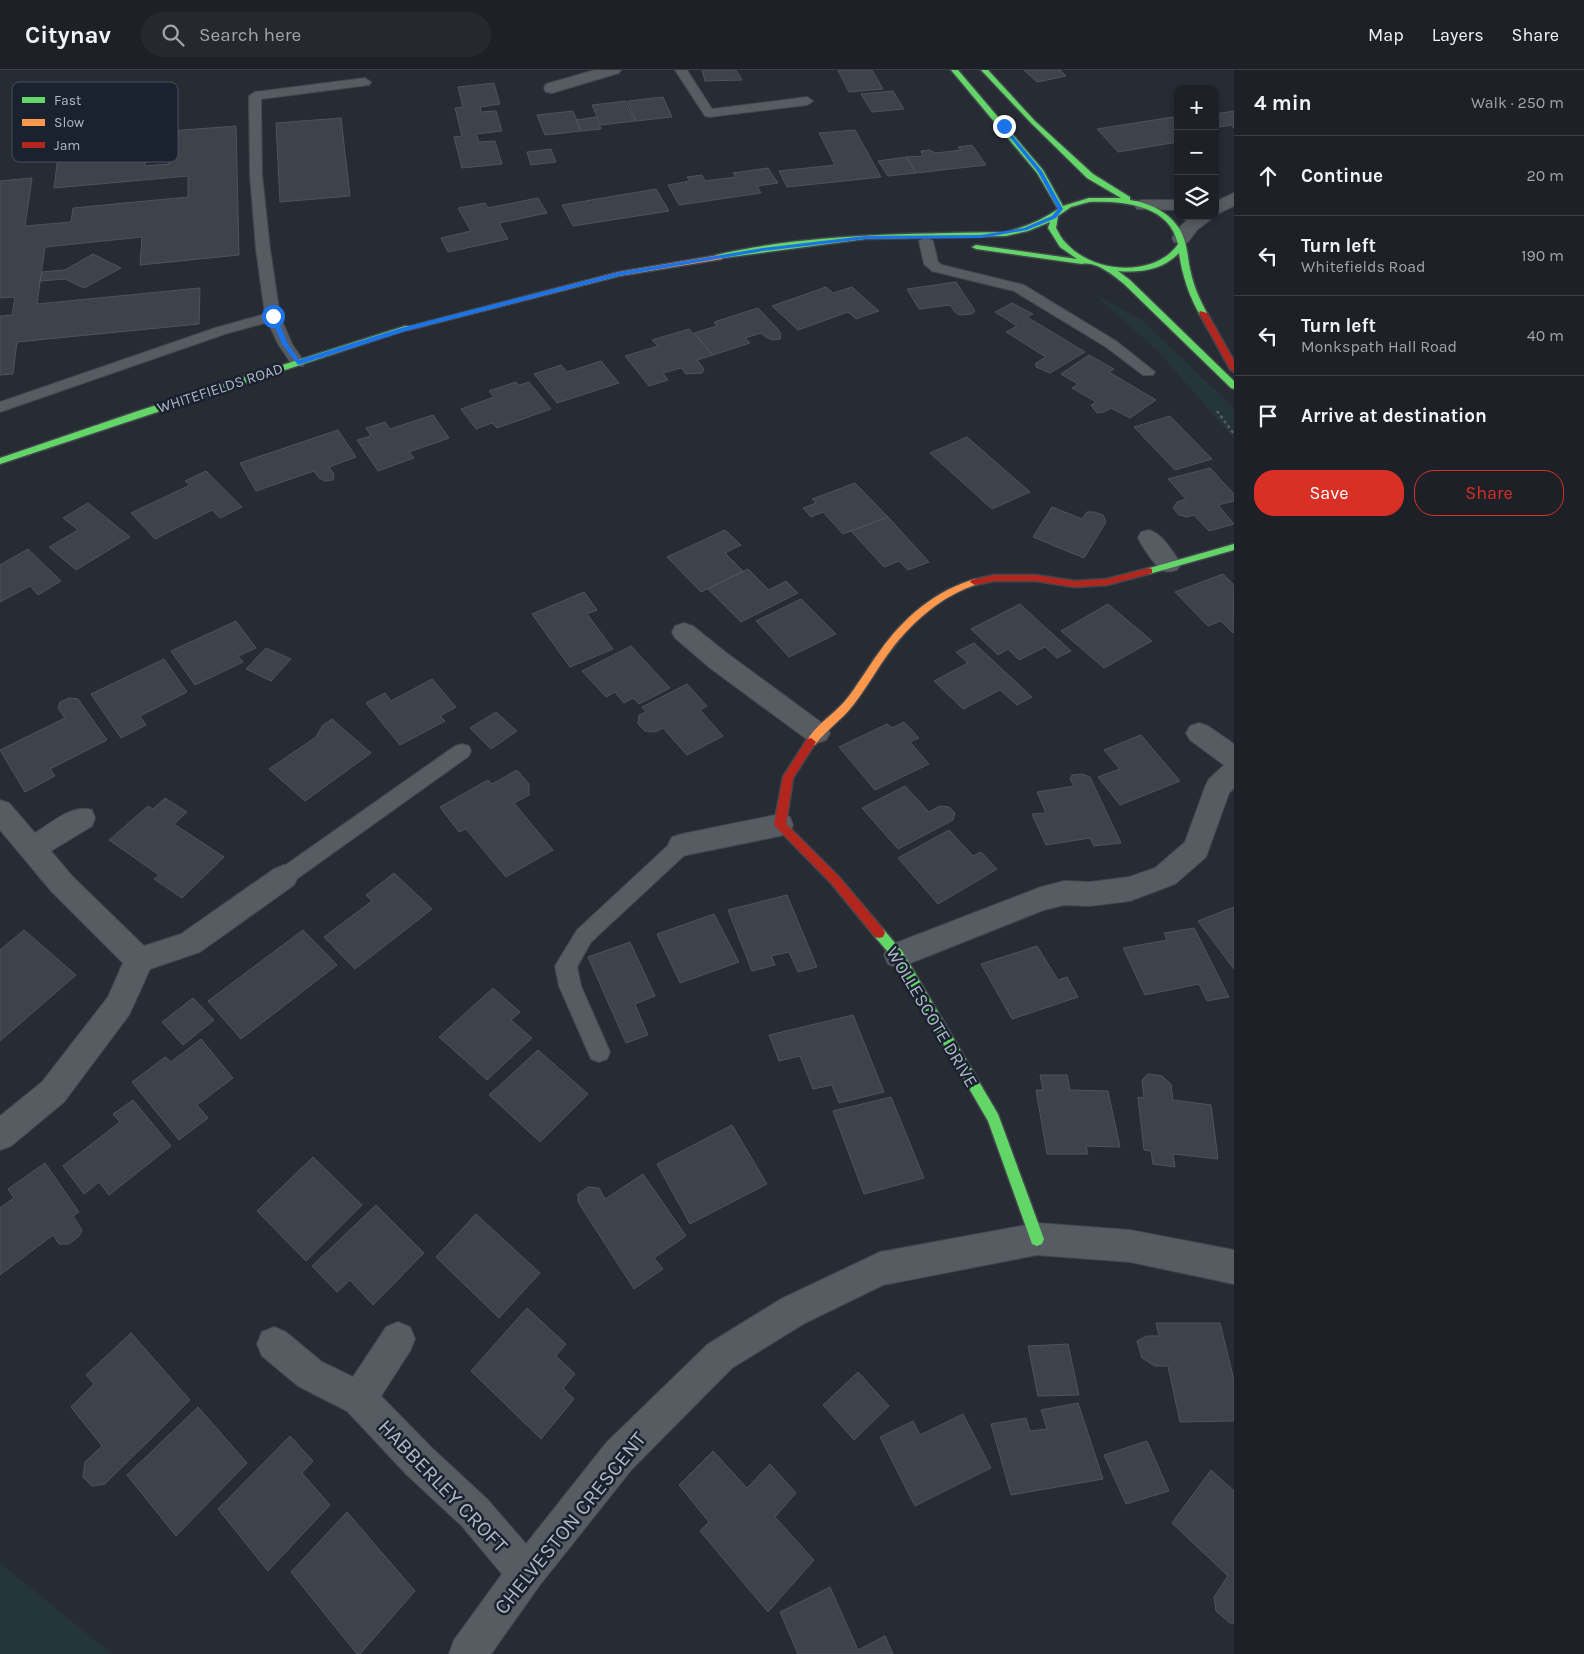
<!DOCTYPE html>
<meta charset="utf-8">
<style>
body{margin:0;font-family:Karla,sans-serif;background:#25292f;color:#f1f3f6}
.controls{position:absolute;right:15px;top:15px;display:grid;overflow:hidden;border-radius:10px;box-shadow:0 2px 8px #0003}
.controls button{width:45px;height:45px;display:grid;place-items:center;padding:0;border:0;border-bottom:1px solid #3b3e44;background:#1d2127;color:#f1f3f6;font:25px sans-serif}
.stop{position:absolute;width:15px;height:15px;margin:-11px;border:4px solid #1a73e8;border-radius:50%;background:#fff}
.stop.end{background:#1a73e8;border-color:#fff;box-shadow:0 1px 5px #0008}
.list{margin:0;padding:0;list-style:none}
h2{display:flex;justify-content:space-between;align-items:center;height:65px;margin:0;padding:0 20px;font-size:21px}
h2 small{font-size:16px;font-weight:400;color:#a0a3a7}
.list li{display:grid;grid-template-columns:32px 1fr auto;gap:15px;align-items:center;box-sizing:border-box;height:80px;padding:0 20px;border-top:1px solid #3b3e44}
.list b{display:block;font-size:19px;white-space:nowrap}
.list p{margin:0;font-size:16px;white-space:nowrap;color:#a0a3a7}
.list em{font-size:16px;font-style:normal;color:#a0a3a7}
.actions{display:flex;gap:10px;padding:15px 20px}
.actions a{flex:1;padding:11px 0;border:1px solid #d93025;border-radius:20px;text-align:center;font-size:18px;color:#d93025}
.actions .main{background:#d93025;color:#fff}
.icon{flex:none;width:28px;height:28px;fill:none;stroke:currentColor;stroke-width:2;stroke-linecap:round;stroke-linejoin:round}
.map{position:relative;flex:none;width:1234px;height:1584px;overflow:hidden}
header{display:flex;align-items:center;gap:30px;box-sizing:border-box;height:70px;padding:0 25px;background:#1d2127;border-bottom:1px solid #3b3e44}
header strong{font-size:24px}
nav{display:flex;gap:28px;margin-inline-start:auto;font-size:18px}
.search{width:350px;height:45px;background:#25292f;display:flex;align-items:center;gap:12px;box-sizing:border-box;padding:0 18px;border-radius:28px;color:#a0a3a7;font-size:19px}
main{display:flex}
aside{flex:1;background:#1d2127}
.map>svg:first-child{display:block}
.green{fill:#24363a}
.building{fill:#3e424a;stroke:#4f545c}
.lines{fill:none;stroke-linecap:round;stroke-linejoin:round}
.lane-casing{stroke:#43474d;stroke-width:2}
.street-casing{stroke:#43474d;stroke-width:2}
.fast-casing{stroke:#43474d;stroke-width:3}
.slow-casing{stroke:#43474d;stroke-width:3}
.jam-casing{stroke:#43474d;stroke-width:3}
.path{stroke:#595e64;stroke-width:2.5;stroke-dasharray:3 3;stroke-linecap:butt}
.lane{fill:#575b62;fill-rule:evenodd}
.street{fill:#575b62;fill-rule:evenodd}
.fast{fill:#63d668;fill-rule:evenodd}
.slow{fill:#ff974d;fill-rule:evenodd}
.jam{fill:#b3261e;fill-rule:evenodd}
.route{fill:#1a73e8}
.labels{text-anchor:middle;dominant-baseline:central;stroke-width:5;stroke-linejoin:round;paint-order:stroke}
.far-street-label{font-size:15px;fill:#b0b8c6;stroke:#1a222f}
.street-label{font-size:18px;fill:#b0b8c6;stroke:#1a222f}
.near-street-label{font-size:21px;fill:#b0b8c6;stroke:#1a222f}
.key{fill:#1a222f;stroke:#474f5c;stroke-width:1}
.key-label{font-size:14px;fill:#b0b8c6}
</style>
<header>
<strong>Citynav</strong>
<div class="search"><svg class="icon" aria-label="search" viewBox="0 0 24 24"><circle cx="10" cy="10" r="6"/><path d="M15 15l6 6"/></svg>Search here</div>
<nav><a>Map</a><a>Layers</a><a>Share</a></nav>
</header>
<main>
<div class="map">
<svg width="1234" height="1584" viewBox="0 0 1234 1584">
<rect width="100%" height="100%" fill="#272c34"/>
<path class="green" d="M1094 224 1142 250 1234 338V369L1158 281Z
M0 1493 112 1584H0Z"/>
<path class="building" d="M702 0H736L742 10 705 11Z
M838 0H872L883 19 849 22Z
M1024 0H1060L1066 6 1037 12Z
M494 13 500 34 480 37 481 42 496 41 502 61 476 64 479 72 495 71 502 94 462 98 454 67 462 66 455 38 463 37 458 17Z
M893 21 904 39 872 42 861 24Z
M663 27 672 47 636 51 628 31Z
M626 31 635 51 601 55 592 35Z
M573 41 581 61 545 65 537 45Z
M1234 41V58L1231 55 1215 58V44Z
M596 47 601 59 581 61 576 50Z
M1173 47 1178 51V72L1118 82 1097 59Z
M341 48 350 126 280 132 276 53Z
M236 56 239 185 140 195 142 167 45 177 37 234 200 218 199 254 17 272 13 304 0 305V246L12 245 15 227 0 228V111L32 108 25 156 71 152 73 138 188 127V106L54 118 58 87 33 90 37 66 148 57 145 96 169 94 170 61Z
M855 60 881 107 787 117 779 101 835 95 819 63Z
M972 75 986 95 916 103 906 87 923 86 921 81 929 80 936 83 961 80 958 77Z
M551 79 556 92 531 95 527 82Z
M906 87 916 103 888 106 878 91Z
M768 98 778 113 757 116 761 123 679 135 668 115 690 111 687 107 702 105 705 111 736 107 733 103Z
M656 119 669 141 573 156 562 135Z
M538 128 547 143 499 153 508 169 448 182 441 168 471 161 458 138 485 133 488 138Z
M93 184 121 198 84 218 65 209 40 211 42 202 65 200Z
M956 212 975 241 972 244 960 245 955 242 950 235 919 239 907 219Z
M826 217 833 223 852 217 879 241 856 249 848 242 798 260 772 236Z
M1012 233 1033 244 1027 247 1085 282 1050 303 1036 297V293L1046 287 1006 262 1017 256 995 242Z
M758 238 777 258 781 264 780 269 773 270 767 268 761 263 745 268 750 273 713 285 694 263 717 256 714 252Z
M689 259 713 285 697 290 704 299 702 303 686 304 681 298 663 303 668 310 649 316 625 286 658 276 652 270Z
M1089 285 1114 299 1109 302 1156 330 1130 348 1111 338 1104 342 1097 343 1091 335 1096 332 1072 318 1078 314 1061 304Z
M601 291 619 313 557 333 534 304 561 295 567 302Z
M516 312 519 315 529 312 551 339 497 358 492 353 476 359 461 339 494 327 489 321Z
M433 345 449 368 409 382 414 388 378 401 357 370 371 366 366 358 385 352 390 359Z
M1170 346 1212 389 1175 400 1134 357Z
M338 360 356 387 329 397 334 404 333 410 325 411 319 408 314 401 256 421 240 393Z
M967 367 1030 422 992 439 930 383Z
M1210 398 1234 424V431L1218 435 1234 454 1209 461 1194 445 1187 447 1179 445 1173 438 1177 432 1186 429 1168 409Z
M206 401 242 437 220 448 212 440 155 469 131 443 190 415 185 411Z
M855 413 888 447 843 464 823 442 811 447 803 438 816 433 812 429Z
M88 433 130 467 76 500 49 477 78 460 63 448Z
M1052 437 1082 449 1087 442H1094L1103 445 1106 452 1084 488 1033 467Z
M888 447 929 492 908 500 899 491 884 497 851 461Z
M725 460 741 475 725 483 743 501 701 522 667 487Z
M28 479 61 511 38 525 30 516 0 532V495Z
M748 499 769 520 786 511 798 523 741 552 708 519Z
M1223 504 1234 515 1233 563 1221 551 1208 556 1175 522Z
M584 522 597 540 587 544 613 579 570 597 532 544Z
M801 529 836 564 789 587 756 551Z
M1020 534 1071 581 1057 588 1045 577 1019 590 1008 579 998 585 971 559Z
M1108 534 1152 571 1104 598 1061 561Z
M236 551 256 578 238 586 243 592 195 615 171 581Z
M974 573 1032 627 1017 635 1000 620 963 639 934 611 968 593 956 582Z
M631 576 670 618 639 634 633 628 624 633 615 622 606 627 582 601Z
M266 578 291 589 271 611 246 599Z
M164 589 187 622 140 646 146 655 121 668 91 624Z
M432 609 456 637 440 646 445 651 400 675 366 633 385 623 391 631Z
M687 614 707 636 700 640 723 666 687 685 663 658 655 662 645 661 638 654 639 645 646 642 642 637Z
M69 628 78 629 107 670 50 699 55 706 25 722 0 680 65 648 58 638 60 632Z
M496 642 517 661 491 679 470 658Z
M332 649 371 683 305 731 269 699 316 667 322 656Z
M904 652 919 668 910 672 929 694 875 720 839 677 887 654 892 658Z
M1141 665 1180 711 1120 735 1098 707 1120 699 1104 680Z
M517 700 529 714V725L514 733 553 780 506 807 466 759 459 762 440 737 488 710 492 714Z
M1082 704 1090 707 1121 773 1094 776 1090 768 1046 775 1032 744 1046 743 1037 722 1074 716 1070 709 1072 705Z
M905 716 929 742 940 736 949 737 955 743 953 750 898 779 862 738Z
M165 728 187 742 174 754 224 787 182 828 154 809 159 805 109 770 148 736 153 739Z
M949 760 973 786 981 782 997 799 938 834 898 788Z
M394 803 432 839 355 899 324 867 372 831 366 825Z
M787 825 817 897 798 902 789 882 771 886 775 895 752 901 728 840Z
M1234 837V899L1198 851Z
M714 844 739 892 680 913 657 864Z
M1194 858 1229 927 1207 931 1199 914 1145 925 1123 878 1167 870 1164 863Z
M24 860 76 905 0 971V880Z
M303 860 337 895 241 969 208 931Z
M630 872 655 926 635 934 648 965 626 973 588 887Z
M1037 876 1058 910 1067 907 1078 927 1012 949 981 894Z
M493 918 520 942 511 950 532 968 487 1010 439 967Z
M193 928 214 950 183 975 162 952Z
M853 945 884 1022 839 1033 832 1015 813 1019 800 986 779 991 769 965Z
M201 969 233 1008 197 1035 208 1048 179 1070 132 1012 165 987 171 992Z
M538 980 588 1024 540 1072 489 1025Z
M1148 1004 1162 1006 1171 1014 1173 1030 1211 1035 1218 1089 1173 1084 1175 1097 1153 1094 1151 1081 1144 1080 1138 1027 1144 1028 1142 1010Z
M1040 1005H1067L1070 1020 1108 1021 1120 1077 1086 1076 1088 1084H1047L1036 1020H1043Z
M891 1027 924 1108 864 1124 833 1041Z
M133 1030 171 1076 109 1125 99 1112 84 1124 63 1096 120 1052 113 1044Z
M732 1055 767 1114 690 1154 657 1094Z
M313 1087 362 1135 306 1191 257 1141Z
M45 1093 79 1142 73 1146 82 1160 79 1166 69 1174H59L53 1165 0 1205V1138L14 1128 8 1119Z
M643 1104 686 1166 654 1188 663 1199 634 1219 578 1132V1124L588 1117 599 1118 605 1129Z
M376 1135 424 1183 373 1235 350 1210 337 1222 312 1196Z
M476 1144 540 1203 499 1248 436 1187Z
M527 1238 566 1274 556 1286 575 1304 563 1318 574 1329 541 1369 471 1301Z
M1156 1253H1220L1234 1310V1351L1180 1352 1168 1296H1155L1142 1288 1137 1271 1147 1266H1159Z
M131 1263 190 1330 105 1414 92 1416 83 1407 85 1392 102 1376 71 1337 94 1314 86 1305Z
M1068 1274 1079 1325 1038 1326 1028 1276Z
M858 1302 889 1336 854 1370 823 1335Z
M1078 1333 1103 1409 1011 1425 991 1354 1026 1348 1030 1361 1047 1359 1041 1340Z
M198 1337 247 1393 176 1466 127 1405Z
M963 1344 991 1398 915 1436 880 1367 913 1351 920 1365Z
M290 1366 313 1391 302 1403 330 1435 268 1501 218 1439Z
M1147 1371 1169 1421 1126 1434 1104 1385Z
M713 1381 747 1418 770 1394 796 1423 775 1447 814 1490 768 1542 700 1461 709 1452 679 1415Z
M1211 1400 1234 1421V1553H1230L1216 1541 1214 1527 1228 1506 1172 1453Z
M347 1442 415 1521 360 1584H357L291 1502Z
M830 1517 858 1580 885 1566 893 1584H798L780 1542Z"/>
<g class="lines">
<defs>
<path id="lane" d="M675 0H687L712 39 807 27 813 31 807 35 709 47 705 46Z
M365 8 371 12 369 15 261 29 262 105 270 179 280 246 292 274 305 293 303 296H293L278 274 268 252 225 264 0 342V332L215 258 265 244 256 179 250 105 249 26 255 22Z
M926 167 933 171 938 192 942 195 1024 215 1116 271 1155 302 1153 305H1143L1106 277 1014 221 932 201 924 194 919 171Z
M462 674 469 676 471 681 469 686 291 813 284 816 277 813 274 807 277 801 455 676Z
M682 767 689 769 692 775 689 781 591 872 577 897 581 916 610 982 607 989 599 992 591 989 559 916 555 896 577 860 675 769Z"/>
<path id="street" d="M595 0H621L619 3 552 23 546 22 544 18 546 14Z
M1234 123V136L1215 145V132Z
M1143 130H1178V140L1137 139 1134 135 1137 131Z
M1193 146H1215L1197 160 1188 172 1181 174 1174 172 1172 168C1178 159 1183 152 1193 146Z
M1149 460C1163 464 1173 482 1181 494L1177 500C1172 501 1167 503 1162 500 1155 496 1142 476 1138 468L1141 462Z
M684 553 693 556 728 584 826 656 830 663 826 670 817 673 808 670 710 598 675 568 672 562 675 556Z
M1199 653 1208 656 1234 674V718L1229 723 1206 787 1175 814 1130 831 1090 836 1064 835 1044 840 898 898 888 894 884 885 888 876 1041 817 1064 811 1090 812 1129 807 1155 798 1185 772 1205 717 1209 709 1224 695 1190 670 1186 663 1190 656Z
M0 730 9 733 35 763C51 753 72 734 92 740L95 748 92 756 51 781 72 806 144 876 181 864 274 799 284 795 294 799 298 807 294 815 200 882 150 899 129 945 64 1032 11 1076 0 1080V1046L42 1012 108 927 123 893 52 822 0 760Z
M780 744 790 747 793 755 790 763 780 766 682 786 672 783 668 775 672 767 682 764Z
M1037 1153 1130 1160 1234 1180V1214L1130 1192 1037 1185 883 1215 805 1253 732 1298 632 1399 539 1516 491 1584H449L454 1570 502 1504 462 1456 406 1404 347 1341 298 1316 262 1286 257 1274 262 1262 274 1257 286 1262 322 1292 353 1307 386 1257 398 1252 410 1257 415 1269 410 1281 381 1326 432 1378 488 1430 526 1474 606 1373 708 1274 781 1229 880 1182Z"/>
<path id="fast" d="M951 0H958L1043 100 1063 136 1089 128H1121L1087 108 1031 53 981 0H988L1035 51 1093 104 1130 127V130C1152 133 1177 146 1184 169 1188 180 1188 192 1191 203 1194 217 1200 230 1207 243L1206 245H1200C1189 226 1182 205 1179 183 1163 200 1140 203 1118 201L1130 210 1234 311V319L1231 318 1124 214C1113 205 1096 191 1082 194L976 179 972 177 976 175 1077 189 1060 177 1048 158 1050 152 1028 161 1006 166 865 169 716 189V185C811 163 909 164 1006 162 1025 157 1042 150 1058 139L1037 103ZM1089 132C1122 131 1169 134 1178 174 1155 208 1093 203 1067 174 1062 170 1059 163 1056 158L1058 146 1071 137Z
M405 256H408L412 258 0 394V388L138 341Z
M1234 474V480L1149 504 1144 501 1146 499Z
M879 858 883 859 902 881 998 1044 1044 1169 1042 1174 1037 1176 1032 1174 988 1051 894 889 875 867 873 863 875 859Z"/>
<path id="slow" d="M719 185 723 187 722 189 619 206 408 260 404 258 619 202Z
M975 509 978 510 980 512 978 514C943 525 913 551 891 580 878 597 868 616 854 634 843 649 826 660 815 675H807L806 672C815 655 833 645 845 631 858 615 868 597 880 581 903 548 936 520 975 509Z"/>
<path id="jam" d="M1200 241 1207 243 1234 291V302L1230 299 1199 243Z
M1149 498 1152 499V503L1107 515 1074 517 1036 511H994L975 515 970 512 972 510 994 505H1036L1074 511 1107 509Z
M811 668 816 672 793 708 786 754 839 807 883 859 885 863 883 867 879 868 875 867 831 813 774 755 783 707 807 669Z"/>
</defs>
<use href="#lane" class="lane-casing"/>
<use href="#street" class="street-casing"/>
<use href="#fast" class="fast-casing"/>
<use href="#slow" class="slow-casing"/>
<use href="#jam" class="jam-casing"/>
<path class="path" d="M1217 341 1234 364"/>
<use href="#lane" class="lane"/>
<use href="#street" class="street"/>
<use href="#fast" class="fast"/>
<use href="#slow" class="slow"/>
<use href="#jam" class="jam"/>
</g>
<path class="route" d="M1004 55 1042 101 1063 139 1056 148 1027 160 981 168 865 169 763 181 619 206 406 261 298 295 282 274 270 246 273 245 276 246 288 274 299 290 401 258 619 202 763 178 865 166 981 165 1024 158 1052 146 1058 139 1038 102 1001 56Z"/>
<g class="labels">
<g class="far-street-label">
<text transform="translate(220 318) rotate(-18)">WHITEFIELDS ROAD</text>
</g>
<g class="street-label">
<text transform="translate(932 947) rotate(59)">WOLLESCOTE DRIVE</text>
</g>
<g class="near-street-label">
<text transform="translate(443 1416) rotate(46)">HABBERLEY CROFT</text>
<text transform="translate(570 1453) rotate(-51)">CHELVESTON CRESCENT</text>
</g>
</g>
<rect x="12" y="12" width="166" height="80" rx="8" class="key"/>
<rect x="22" y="27" width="23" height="6" fill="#63d668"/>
<rect x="22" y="49" width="23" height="7" fill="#ff974d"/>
<rect x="22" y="72" width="23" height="6" fill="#b3261e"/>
<g class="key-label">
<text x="54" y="35">Fast</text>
<text x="54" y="57">Slow</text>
<text x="54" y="80">Jam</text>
</g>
</svg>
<div class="controls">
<button>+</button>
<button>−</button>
<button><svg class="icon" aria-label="layers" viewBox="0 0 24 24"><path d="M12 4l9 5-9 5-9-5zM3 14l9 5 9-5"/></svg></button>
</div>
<div class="stop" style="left:273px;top:246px"></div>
<div class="stop end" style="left:1004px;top:56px"></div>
</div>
<aside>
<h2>4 min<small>Walk · 250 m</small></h2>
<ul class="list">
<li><svg class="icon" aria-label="ahead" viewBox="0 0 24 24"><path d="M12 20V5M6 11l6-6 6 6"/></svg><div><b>Continue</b></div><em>20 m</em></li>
<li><svg class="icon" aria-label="left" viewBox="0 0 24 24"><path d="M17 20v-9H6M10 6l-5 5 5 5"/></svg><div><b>Turn left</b><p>Whitefields Road</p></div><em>190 m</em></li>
<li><svg class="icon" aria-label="left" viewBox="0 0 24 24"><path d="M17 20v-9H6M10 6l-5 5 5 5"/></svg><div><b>Turn left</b><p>Monkspath Hall Road</p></div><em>40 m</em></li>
<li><svg class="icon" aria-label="arrive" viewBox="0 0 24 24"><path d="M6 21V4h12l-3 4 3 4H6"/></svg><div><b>Arrive at destination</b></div></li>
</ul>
<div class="actions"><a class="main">Save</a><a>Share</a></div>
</aside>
</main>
